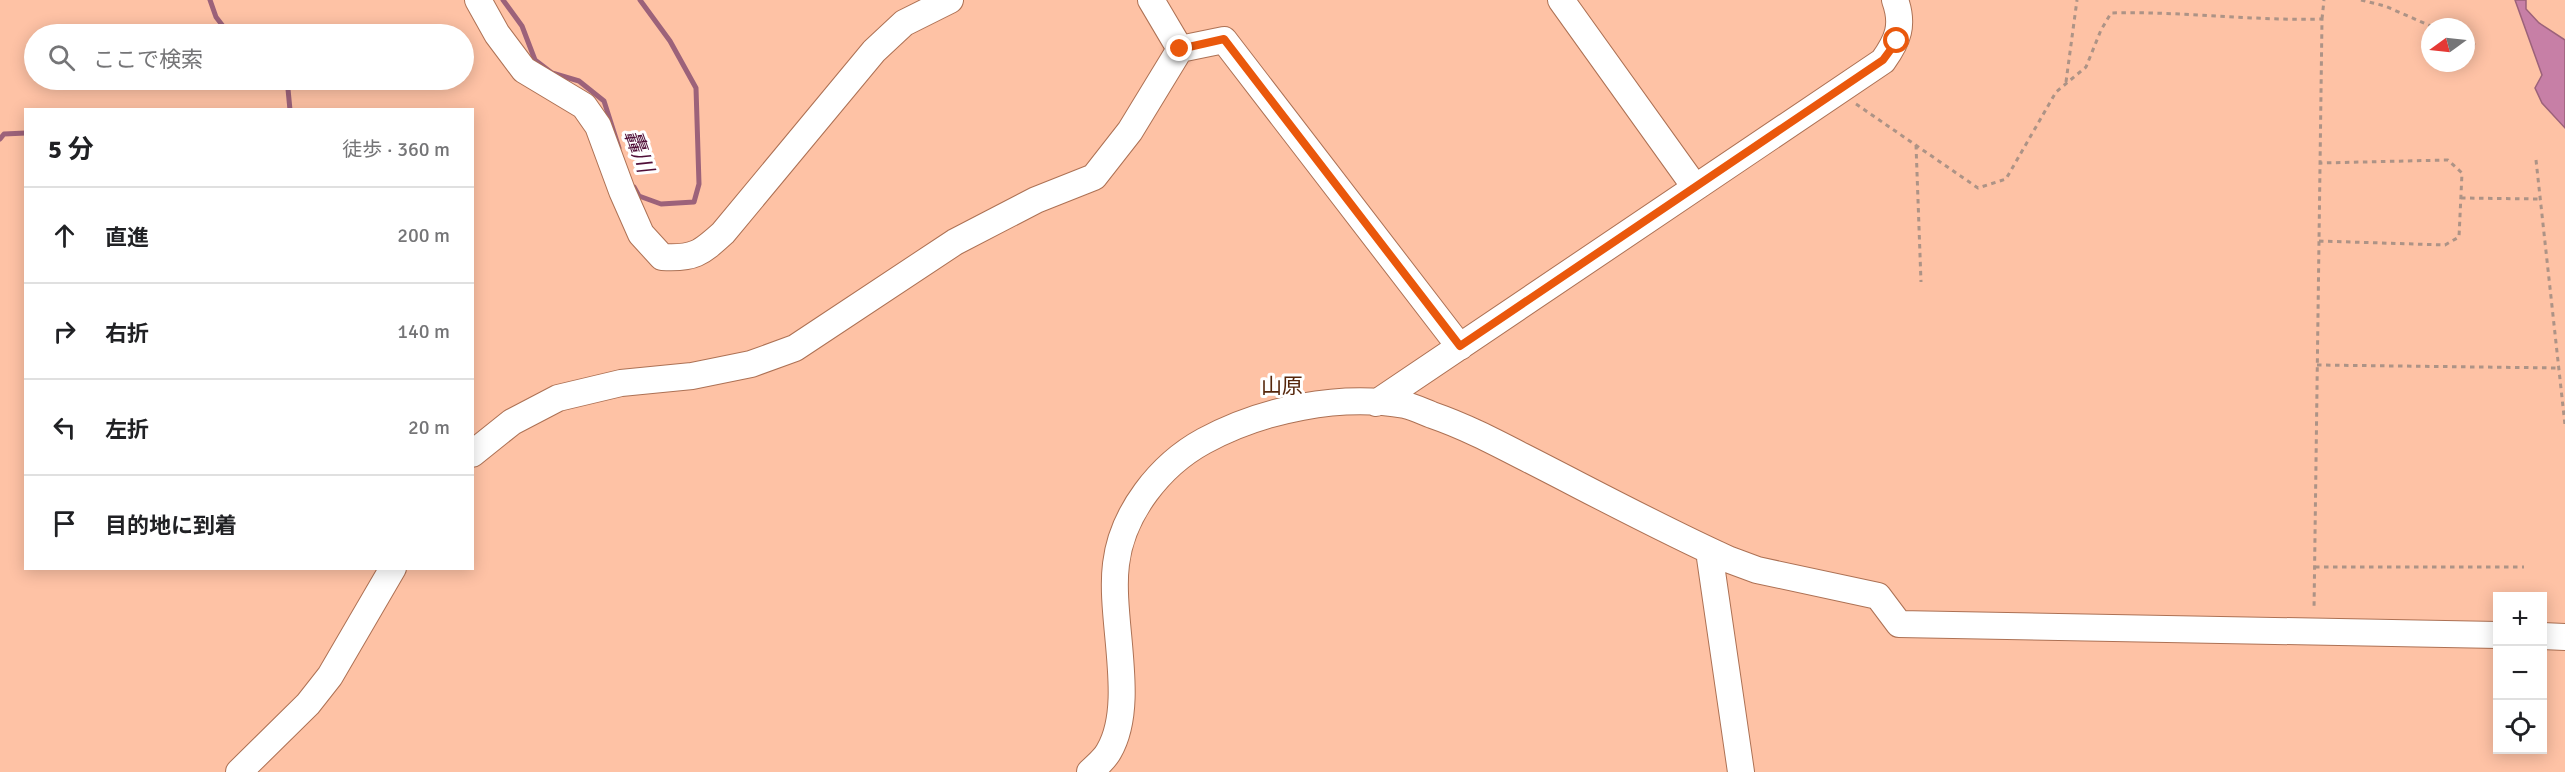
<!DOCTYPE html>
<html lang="ja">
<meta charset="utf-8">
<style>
body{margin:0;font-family:Signika,"Noto Sans JP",sans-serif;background:#f6f6f6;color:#202124}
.controls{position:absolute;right:18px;bottom:18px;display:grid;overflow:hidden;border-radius:0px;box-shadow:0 3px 15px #0003}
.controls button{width:54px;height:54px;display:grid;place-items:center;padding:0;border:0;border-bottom:2px solid #e0e0e0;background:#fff;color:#202124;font:30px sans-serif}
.compass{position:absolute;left:2421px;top:18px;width:54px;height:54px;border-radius:50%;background:#fff;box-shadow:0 3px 15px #0003;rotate:255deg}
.stop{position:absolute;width:18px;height:18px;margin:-14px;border:4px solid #ea580c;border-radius:50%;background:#fff}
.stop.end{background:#ea580c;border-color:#fff;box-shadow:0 2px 6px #0008}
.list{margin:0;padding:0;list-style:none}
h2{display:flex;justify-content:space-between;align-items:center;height:78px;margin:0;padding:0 24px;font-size:26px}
h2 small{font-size:20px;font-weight:400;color:#757577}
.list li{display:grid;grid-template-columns:39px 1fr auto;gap:18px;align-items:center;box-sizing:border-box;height:96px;padding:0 24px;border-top:2px solid #e0e0e0}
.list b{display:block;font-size:22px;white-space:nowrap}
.list em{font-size:20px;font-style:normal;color:#757577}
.icon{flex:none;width:33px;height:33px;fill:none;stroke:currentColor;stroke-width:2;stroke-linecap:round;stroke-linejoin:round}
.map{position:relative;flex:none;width:2565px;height:772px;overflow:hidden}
.search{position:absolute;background:#fff;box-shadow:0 3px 15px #0003;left:24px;top:24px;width:450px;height:66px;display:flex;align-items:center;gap:15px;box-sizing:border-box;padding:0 21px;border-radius:33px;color:#757577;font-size:22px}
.panel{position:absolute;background:#fff;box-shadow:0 3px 15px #0003;left:24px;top:108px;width:450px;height:462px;border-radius:0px}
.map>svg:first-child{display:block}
.green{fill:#fec2a5;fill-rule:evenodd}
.water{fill:#c77fa6;stroke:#9c627a;stroke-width:1.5}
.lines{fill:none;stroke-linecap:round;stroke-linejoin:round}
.stream{stroke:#9c627a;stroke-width:5}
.minor-casing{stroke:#ad7154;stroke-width:28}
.path{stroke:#ad9386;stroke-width:3;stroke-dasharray:4.5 4.5;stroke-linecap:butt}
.minor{stroke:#fff;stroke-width:26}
.route{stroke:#ea580c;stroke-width:8}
.labels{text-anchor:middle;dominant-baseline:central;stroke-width:6;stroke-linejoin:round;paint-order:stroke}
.park-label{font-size:21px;fill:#56270c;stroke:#fff}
.water-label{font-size:22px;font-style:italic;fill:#500f38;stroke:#fff}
</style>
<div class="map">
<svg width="2565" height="772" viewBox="0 0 2565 772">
<rect width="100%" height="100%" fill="#fde2d5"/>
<path class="green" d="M0 0H2565V772H0ZM2430 27H2466V63H2430ZM34 34H464V80H34ZM26 110H472V568H26ZM2498 596H2542V750H2498Z"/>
<path class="water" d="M2515 0H2526V9L2539 23 2565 40V128L2542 103 2535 88 2542 75Z"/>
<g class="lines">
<path class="stream" d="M210 0 216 17 229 34
M503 0 522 26 535 60 552 73 579 81 604 101 619 148
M280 80 288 89 290 110
M0 139 4 134 26 133
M634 187 639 196 661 204 694 202 699 184 696 88 670 41 640 0"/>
<defs>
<path id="minor" d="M478 0 497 34 524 70 584 106 598 126 622 191 641 234 662 257C694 259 701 253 723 233L874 51 904 23 950 0
M1151 0 1180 49 1224 40 1460 347
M1561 0 1695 187
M1376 403 1883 61C1898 40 1904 25 1895 0
M472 454 512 422 558 398 621 383 692 376 751 364 795 348 955 242 1036 200 1094 177 1130 131 1180 49
M1709 551 1741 772
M2542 636 2565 637
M239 772 308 704 330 676 393 568
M1090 772C1096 766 1105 759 1109 751 1137 703 1109 619 1116 564 1122 513 1160 465 1204 441 1263 409 1339 394 1405 405 1414 407 1424 412 1432 415 1464 426 1493 441 1522 456 1591 491 1659 528 1730 560L1757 570 1878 596 1899 624 2498 635"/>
</defs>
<use href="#minor" class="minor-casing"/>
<path class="path" d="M2361 0 2385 6 2433 27
M2322 19 2324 0
M2466 41 2475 45
M2066 82 2077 0
M1856 104 1978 188 2006 179 2056 92 2086 67 2101 30 2111 13C2181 11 2252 21 2322 19L2314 610
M1916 145 1921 282
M2536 160 2565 425
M2461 198 2540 199
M2319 241 2445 245 2459 237 2462 173 2448 160 2320 163
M2317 365 2559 368
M2315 567H2524"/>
<use href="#minor" class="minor"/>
</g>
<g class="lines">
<path class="route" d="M1180 49 1224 39 1460 346 1883 60 1897 41"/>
</g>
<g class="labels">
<g class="park-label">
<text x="1282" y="386">山原</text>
</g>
<g class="water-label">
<text transform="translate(639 151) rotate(70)">轟川</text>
</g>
</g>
</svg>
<div class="controls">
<button>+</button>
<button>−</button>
<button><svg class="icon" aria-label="locate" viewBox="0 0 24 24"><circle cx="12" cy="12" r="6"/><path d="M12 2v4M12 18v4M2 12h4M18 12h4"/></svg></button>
</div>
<svg class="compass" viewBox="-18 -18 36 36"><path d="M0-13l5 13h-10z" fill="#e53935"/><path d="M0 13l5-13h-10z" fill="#757577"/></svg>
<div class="stop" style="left:1897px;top:41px"></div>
<div class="stop end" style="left:1180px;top:49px"></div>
<div class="search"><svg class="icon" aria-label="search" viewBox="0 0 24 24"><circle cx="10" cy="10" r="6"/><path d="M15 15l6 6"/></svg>ここで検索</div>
<section class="panel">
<h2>5 分<small>徒歩 · 360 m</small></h2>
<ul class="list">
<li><svg class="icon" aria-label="ahead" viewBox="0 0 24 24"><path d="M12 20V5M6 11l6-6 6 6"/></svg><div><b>直進</b></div><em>200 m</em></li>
<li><svg class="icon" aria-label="right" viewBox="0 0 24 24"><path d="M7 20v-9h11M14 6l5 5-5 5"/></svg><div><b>右折</b></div><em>140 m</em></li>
<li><svg class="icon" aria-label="left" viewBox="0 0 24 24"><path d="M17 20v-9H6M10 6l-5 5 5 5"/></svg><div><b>左折</b></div><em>20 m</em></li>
<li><svg class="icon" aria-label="arrive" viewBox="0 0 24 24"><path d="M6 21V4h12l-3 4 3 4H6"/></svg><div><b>目的地に到着</b></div></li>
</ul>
</section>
</div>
